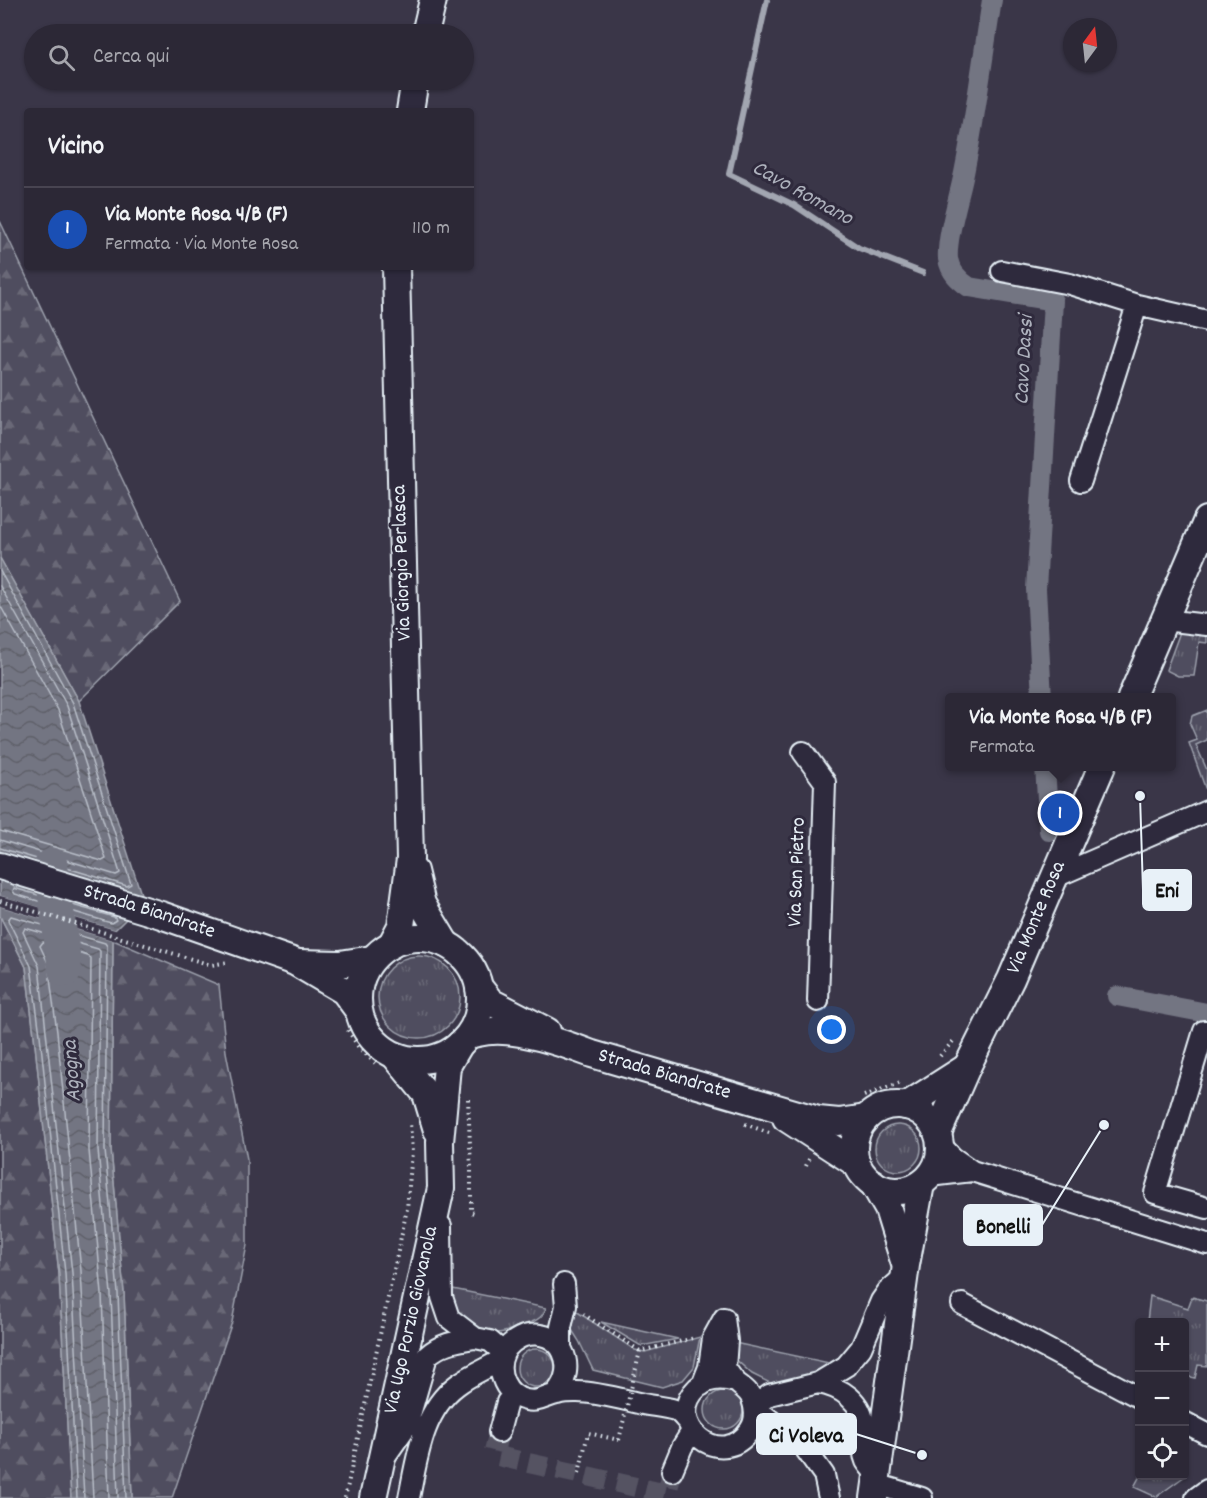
<!DOCTYPE html>
<html lang="it">
<meta charset="utf-8">
<style>
body{margin:0;font-family:Dekko,sans-serif;background:#383442;color:#f1f3f6}
.controls{position:absolute;right:18px;bottom:18px;display:grid;overflow:hidden;border-radius:6px;box-shadow:0 2px 4px #0004}
.controls button{width:54px;height:54px;display:grid;place-items:center;padding:0;border:0;border-bottom:2px solid #484451;background:#2c2836;color:#f1f3f6;font:30px sans-serif}
.compass{position:absolute;left:1063px;top:18px;width:54px;height:54px;border-radius:50%;background:#2c2836;box-shadow:0 2px 4px #0004;rotate:15deg}
.you{position:absolute;left:832px;top:1030px;width:21px;height:21px;margin:-15px;border:4px solid #fff;border-radius:50%;background:#1a73e8;box-shadow:0 0 0 9px #1a73e833}
.badge{display:grid;place-items:center;width:39px;height:39px;border-radius:50%;background:#d6ab8b;color:#fff;font-size:20px;font-weight:700}
.pin{position:absolute;translate:-50% -50%;border:3px solid #fff;box-shadow:0 2px 6px #0006}
.popup{position:absolute;left:945px;top:693px;width:231px;height:78px;box-sizing:border-box;display:grid;place-content:center;border-radius:6px;background:#2c2836;filter:drop-shadow(0 2px 4px #0005);font-size:20px;white-space:nowrap;color:#a6a6ad}
.popup b{font-size:22px;color:#f1f3f6}
.popup::after{content:'';position:absolute;left:50%;top:100%;margin-left:-12px;border:12px solid transparent;border-top-color:#2c2836}
.list{margin:0;padding:0;list-style:none}
h2{display:flex;justify-content:space-between;align-items:center;height:78px;margin:0;padding:0 24px;font-size:26px}
h2 small{font-size:20px;font-weight:400;color:#a6a6ad}
.list li{display:grid;grid-template-columns:39px 1fr auto;gap:18px;align-items:center;box-sizing:border-box;height:84px;padding:0 24px;border-top:2px solid #484451}
.list b{display:block;font-size:22px;white-space:nowrap}
.list p{margin:0;font-size:20px;white-space:nowrap;color:#a6a6ad}
.list em{font-size:20px;font-style:normal;color:#a6a6ad}
.icon{flex:none;width:33px;height:33px;fill:none;stroke:currentColor;stroke-width:2;stroke-linecap:round;stroke-linejoin:round}
.map{position:relative;flex:none;width:1207px;height:1498px;overflow:hidden}
.search{position:absolute;background:#2c2836;box-shadow:0 2px 4px #0004;left:24px;top:24px;width:450px;height:66px;display:flex;align-items:center;gap:15px;box-sizing:border-box;padding:0 21px;border-radius:33px;color:#a6a6ad;font-size:22px}
.panel{position:absolute;background:#2c2836;box-shadow:0 2px 4px #0004;left:24px;top:108px;width:450px;height:162px;border-radius:6px}
.map>svg:first-child{display:block}
.grass{fill:url(#grass-tufts);stroke:#9ca0ac;stroke-width:1.5}
.forest{fill:url(#forest-firs);stroke:#9ca0ac;stroke-width:1.5}
.water{fill:url(#water-waves);stroke:#a2a6b1;stroke-width:1.5}
.pier{fill:#3a3648}
.lines{fill:none;stroke-linecap:round;stroke-linejoin:round}
.shore{stroke:#b9bfc9;stroke-width:1.5}
.stream{stroke:#a2a6b1;stroke-width:6}
.canal{stroke:#737482;stroke-width:20}
.river{stroke:#737482;stroke-width:34}
.minor-tunnel{stroke:#545262;stroke-width:20;stroke-dasharray:20 10;stroke-linecap:butt}
.minor-casing{stroke:#e8f1f8;stroke-width:24}
.major-casing{stroke:#e8f1f8;stroke-width:30}
.path{stroke:#e8f1f8;stroke-width:4;stroke-dasharray:1.5 4.5;stroke-linecap:butt}
.minor{stroke:#2f2a3d;stroke-width:20}
.major{stroke:#2f2a3d;stroke-width:26}
.path-bridge{stroke:#e8f1f8;stroke-width:4;stroke-dasharray:1.5 4.5;stroke-linecap:butt}
.labels{text-anchor:middle;dominant-baseline:central;stroke-width:6;stroke-linejoin:round;paint-order:stroke}
.street-label{font-size:21px;fill:#e8f1f8;stroke:#2f2a3d}
.water-label{font-size:22px;font-style:italic;fill:#aeb2bd;stroke:#2f2a3d}
.leader{fill:none;stroke:#e8f1f8;stroke-width:2}
.callout-dot{fill:#e8f1f8;stroke:#2f2a3d;stroke-width:2}
.callout{fill:#e8f1f8;stroke:#e8f1f8;stroke-width:2}
.callout-label{font-size:22px;text-anchor:middle;font-weight:bold;fill:#111}
</style>
<div class="map">
<svg width="1207" height="1498" viewBox="0 0 1207 1498">
<defs>
<pattern id="grass-tufts" width="24" height="20" patternUnits="userSpaceOnUse" patternTransform="scale(1.5)"><rect width="24" height="20" fill="#504e5f"/><path d="M3 7l-1-3M5 7V3M7 7l1-3M15 17l-1-3M17 17v-4M19 17l1-3" fill="none" stroke="#696877"/></pattern>
<pattern id="forest-firs" width="22" height="20" patternUnits="userSpaceOnUse" patternTransform="scale(1.5)"><rect width="22" height="20" fill="#504e5f"/><path d="M5 1l3.5 6h-7zM16 11l3.5 6h-7z" fill="#696877"/></pattern>
<pattern id="water-waves" width="16" height="10" patternUnits="userSpaceOnUse" patternTransform="scale(1.5)"><rect width="16" height="10" fill="#737482"/><path d="M0 5q4-4 8 0t8 0" fill="none" stroke="#5f6069"/></pattern>
</defs>
<rect width="100%" height="100%" fill="#3a3648"/>
<filter id="ink" filterUnits="userSpaceOnUse"><feTurbulence type="fractalNoise" baseFrequency=".0167" numOctaves="2"/><feDisplacementMap in="SourceGraphic" scale="12" xChannelSelector="R" yChannelSelector="G"/><feConvolveMatrix kernelMatrix="1 2 1 2 8 2 1 2 1" color-interpolation-filters="sRGB"/></filter>
<g filter="url(#ink)">
<path class="grass" d="M1180 632 1207 635V643L1199 642 1194 676H1178L1166 670Z
M1207 710V740L1196 745 1207 770 1206 790 1189 743 1197 740 1190 724 1192 716Z
M378 997a41 41 0 1 1 82 0a41 41 0 1 1-82 0Z
M875 1148a23 23 0 1 1 46 0a23 23 0 1 1-46 0Z
M448 1288 546 1308C541 1321 533 1322 521 1325 515 1327 510 1331 504 1332 485 1337 461 1323 453 1306 451 1301 450 1294 448 1288Z
M1150 1296 1188 1308 1192 1297 1207 1301V1366L1198 1365 1195 1378 1185 1376 1184 1322H1147Z
M576 1311 635 1350 645 1352 700 1337 694 1367 683 1380 662 1387 593 1370 579 1341 572 1330Z
M601 1322 678 1339 641 1346Z
M730 1342 834 1364 833 1368 774 1385 752 1374 733 1357Z
M517 1368a19 19 0 1 1 38 0a19 19 0 1 1-38 0Z
M705 1410a19 19 0 1 1 38 0a19 19 0 1 1-38 0Z
M1140 1476H1185L1156 1497 1134 1487Z"/>
<path class="forest" d="M0 221 180 601 79 701 0 558Z
M0 916 26 967 34 1035 59 1274 71 1498H0Z
M113 940 219 985 226 1052 247 1159V1245L232 1322 172 1498H132L124 1293 111 1150Z"/>
<path class="water" d="M0 558 79 701 142 897 0 853Z
M0 877 130 915 115 930 0 896Z
M0 906 113 940 111 1150 124 1293 132 1498H71L59 1274 34 1035 26 967 0 916Z"/>
<path class="pier" d="M0 896 15 900 118 931 114 933 0 899Z
M1 903 114 937 116 941 0 906Z"/>
<g class="lines">
<path class="shore" d="M0 571 73 703 131 884 127 886 0 848
M0 586 67 706 120 873 116 875 0 840
M0 605 58 710 106 859 102 861 0 831
M14 888 114 917 116 920 111 923 15 894 13 891Z
M77 1498 65 1273 40 1035 31 966 8 920 11 916 105 943 107 946 105 1150 118 1293 126 1498
M84 1498 72 1273 39 966 23 932 25 928 98 949 100 951 98 1150 111 1294 118 1498
M93 1498 81 1271 57 1032 48 963 40 946 43 942 88 956 91 958 89 1150 102 1294 109 1498"/>
<path class="stream" d="M767 0 729 174 794 205 859 248 923 273"/>
<path class="canal" d="M992 0C983 56 976 113 965 168 961 192 946 236 948 259 950 272 959 280 969 287L1053 301 1036 589 1042 698
M1045 766 1049 831
M1117 996 1207 1013"/>
<path class="river" d="M51 866 65 970"/>
<path class="minor-tunnel" d="M499 1432 493 1455 667 1494 672 1471"/>
<defs>
<path id="minor" d="M1002 271 1070 284 1137 305 1207 321
M1081 481 1137 305
M1164 620 1207 625
M803 752 825 782 818 1001
M1055 877 1207 811
M1207 1031H1204L1155 1193 1207 1208
M940 1144 952 1157 972 1171 1207 1244
M930 1176 972 1171
M441 1226 442 1297 449 1318 475 1338 490 1341 504 1353
M962 1304 1140 1398
M724 1318 727 1341 725 1368C729 1373 732 1379 737 1383 743 1388 749 1391 752 1399 756 1410 756 1421 750 1430 721 1473 662 1422 697 1388 708 1378 723 1378 736 1382
M561 1348V1327L566 1306 564 1284
M818 1383C841 1387 863 1401 864 1428 865 1439 861 1450 866 1461 869 1466 874 1471 877 1476
M702 1385 709 1367 713 1338 724 1318
M555 1394C580 1368 561 1326 524 1336 516 1339 508 1345 504 1353 495 1372 506 1396 526 1400 539 1403 546 1396 557 1394 563 1392 569 1392 575 1392 593 1391 625 1400 643 1404 653 1406 665 1407 675 1410 680 1412 684 1418 688 1422
M1184 1422 1207 1434
M499 1432 507 1402 514 1395
M386 1455 407 1425 427 1356C441 1343 457 1341 475 1338
M672 1471 682 1447 692 1431
M876 1484 922 1498
M409 1498C417 1459 422 1411 457 1385 470 1375 487 1368 501 1360
M829 1498 824 1475 804 1447 754 1407 769 1395 818 1383 846 1366 861 1348 881 1301 888 1291 905 1276
M1196 1498 1207 1490"/>
<g id="major">
<path d="M425 34 433 0"/>
<path d="M410 111 415 80"/>
<path d="M1131 698 1207 520"/>
<path id="s1" d="M0 866 161 915 295 962 344 991 358 1010"/>
<path d="M414 871 422 904 446 944"/>
<circle cx="419" cy="999" r="61"/>
<path d="M391 945 401 926 410 859 396 267"/>
<path d="M298 963 340 964 372 959"/>
<path d="M479 987 491 1002 547 1031"/>
<path id="s2" d="M469 1035C477 1033 485 1031 492 1031 523 1029 563 1043 592 1054L818 1120 839 1122 866 1118"/>
<path d="M395 1056 426 1094 437 1130"/>
<circle cx="897" cy="1148" r="43"/>
<path d="M906 1106 967 1067"/>
<path d="M786 1118 857 1164"/>
<path id="s3" d="M938 1133 967 1067 1011 979 1102 766"/>
<path d="M873 1183 888 1209 904 1261"/>
<path id="s4" d="M373 1498 441 1188 440 1142 447 1066 460 1044"/>
<path d="M874 1498 906 1265 921 1184"/>
</g>
</defs>
<use href="#minor" class="minor-casing"/>
<use href="#major" class="major-casing"/>
<path class="path" d="M0 901 211 965 229 962
M348 1030 359 1048 375 1063
M940 1056 955 1039
M864 1096 899 1083
M468 1099 471 1168V1212L477 1214
M745 1124 769 1133
M806 1166 810 1157
M583 1314 640 1351 695 1338
M579 1473 588 1433 619 1440
M345 1498 407 1209 412 1152 410 1122"/>
<use href="#minor" class="minor"/>
<use href="#major" class="major"/>
<path class="path-bridge" d="M619 1440 640 1351"/>
</g>
</g>
<g class="labels">
<g class="street-label">
<text transform="translate(403 563) rotate(-92)">Via Giorgio Perlasca</text>
<text transform="translate(798 872) rotate(-88)">Via San Pietro</text>
<text stroke="none"><textPath href="#s1" startOffset="156">Strada Biandrate</textPath></text>
<text stroke="none"><textPath href="#s3" startOffset="237">Via Monte Rosa</textPath></text>
<text stroke="none"><textPath href="#s2" startOffset="202">Strada Biandrate</textPath></text>
<text stroke="none"><textPath href="#s4" startOffset="182">Via Ugo Porzio Giovanola</textPath></text>
</g>
<g class="water-label">
<text transform="translate(802 194) rotate(29)">Cavo Romano</text>
<text transform="translate(1025 360) rotate(-87)">Cavo Dassi</text>
<text transform="translate(73 1071) rotate(-94)">Agogna</text>
</g>
</g>
<path class="leader" d="M1140 796L1143 890M1104 1125L1042 1225M922 1455L856 1434"/>
<g class="callout-dot">
<circle cx="1140" cy="796" r="6"/>
<circle cx="1104" cy="1125" r="6"/>
<circle cx="922" cy="1455" r="6"/>
</g>
<g class="callout">
<rect x="1143" y="870" width="48" height="40" rx="6"/>
<rect x="964" y="1205" width="78" height="40" rx="6"/>
<rect x="757" y="1414" width="99" height="40" rx="6"/>
</g>
<g class="callout-label">
<text x="1167" y="897">Eni</text>
<text x="1003" y="1233">Bonelli</text>
<text x="806" y="1442">Ci Voleva</text>
</g>
</svg>
<div class="controls">
<button>+</button>
<button>−</button>
<button><svg class="icon" aria-label="locate" viewBox="0 0 24 24"><circle cx="12" cy="12" r="6"/><path d="M12 2v4M12 18v4M2 12h4M18 12h4"/></svg></button>
</div>
<svg class="compass" viewBox="-18 -18 36 36"><path d="M0-13l5 13h-10z" fill="#e53935"/><path d="M0 13l5-13h-10z" fill="#a6a6ad"/></svg>
<div class="you"></div>
<div class="pin badge" style="left:1060px;top:813px;background:#1a4fb4">1</div>
<div class="popup"><b>Via Monte Rosa 4/B (F)</b>Fermata</div>
<div class="search"><svg class="icon" aria-label="search" viewBox="0 0 24 24"><circle cx="10" cy="10" r="6"/><path d="M15 15l6 6"/></svg>Cerca qui</div>
<section class="panel">
<h2>Vicino<small></small></h2>
<ul class="list">
<li><span class="badge" style="background:#1a4fb4">1</span><div><b>Via Monte Rosa 4/B (F)</b><p>Fermata · Via Monte Rosa</p></div><em>110 m</em></li>
</ul>
</section>
</div>
